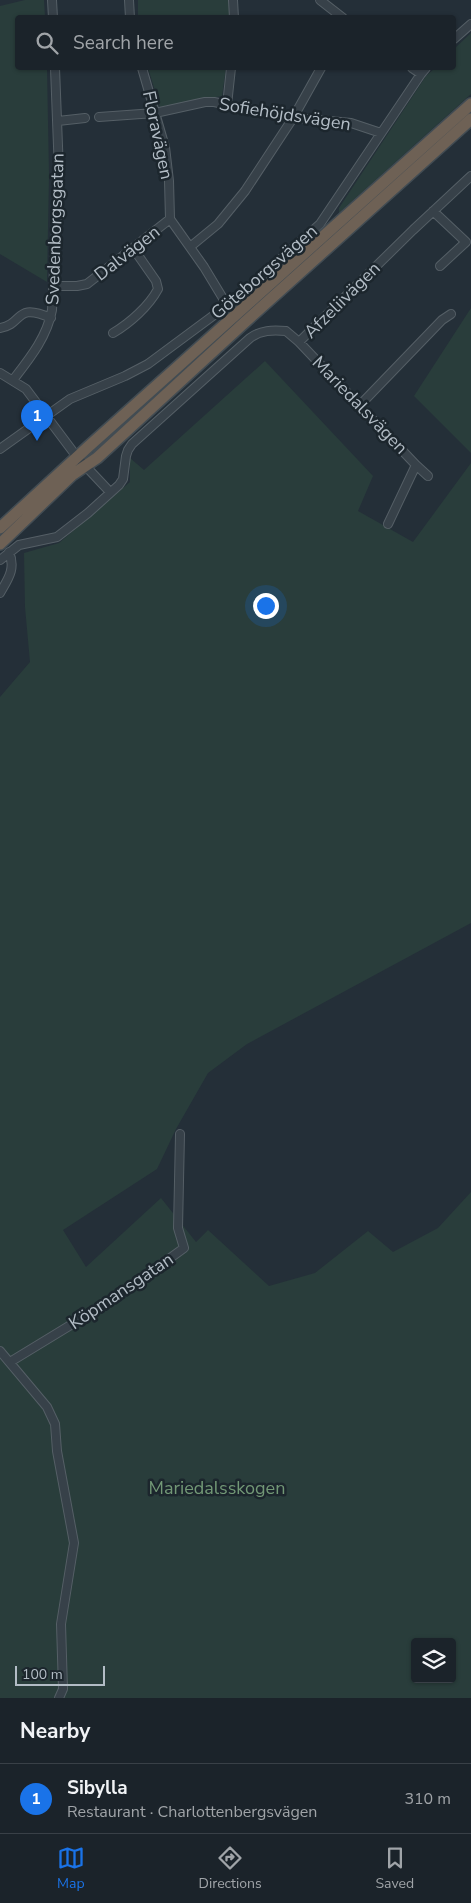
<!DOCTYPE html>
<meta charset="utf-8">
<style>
body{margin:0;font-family:"Nunito Sans",sans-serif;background:#282f36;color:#f1f3f6}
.controls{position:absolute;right:15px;bottom:15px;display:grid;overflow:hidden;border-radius:5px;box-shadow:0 1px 4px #0004}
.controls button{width:45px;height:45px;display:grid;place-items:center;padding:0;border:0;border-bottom:1px solid #394047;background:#1b232a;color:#f1f3f6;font:25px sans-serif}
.scale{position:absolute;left:15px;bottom:12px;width:90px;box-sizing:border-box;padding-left:5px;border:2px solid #b2bcc5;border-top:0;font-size:14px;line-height:18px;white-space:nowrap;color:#b2bcc5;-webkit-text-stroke:4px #1c262d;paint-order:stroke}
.you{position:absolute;left:265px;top:605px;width:18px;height:18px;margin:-12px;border:4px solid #fff;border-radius:50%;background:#1a73e8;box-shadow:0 0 0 8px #1a73e833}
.badge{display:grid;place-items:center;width:32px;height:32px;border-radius:50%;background:#1a73e8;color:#fff;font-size:16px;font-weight:700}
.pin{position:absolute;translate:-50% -41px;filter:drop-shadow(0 1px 2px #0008)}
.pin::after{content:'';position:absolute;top:26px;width:18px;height:15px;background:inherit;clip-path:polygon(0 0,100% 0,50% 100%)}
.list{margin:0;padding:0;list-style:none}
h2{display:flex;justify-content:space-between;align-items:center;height:65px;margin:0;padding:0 20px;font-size:21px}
h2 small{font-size:16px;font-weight:400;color:#a0a4a8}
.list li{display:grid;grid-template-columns:32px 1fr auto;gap:15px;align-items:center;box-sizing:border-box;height:70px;padding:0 20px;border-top:1px solid #394047}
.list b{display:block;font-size:19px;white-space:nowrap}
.list p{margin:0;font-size:16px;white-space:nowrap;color:#a0a4a8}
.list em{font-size:16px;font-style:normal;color:#a0a4a8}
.icon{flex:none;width:28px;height:28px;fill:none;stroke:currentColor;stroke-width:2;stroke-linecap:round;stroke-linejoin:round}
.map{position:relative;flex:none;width:471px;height:1698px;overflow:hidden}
.search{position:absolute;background:#1b232a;box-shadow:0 1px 4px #0004;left:15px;right:15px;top:15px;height:55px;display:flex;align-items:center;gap:12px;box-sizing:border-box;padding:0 18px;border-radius:5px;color:#a0a4a8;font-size:19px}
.sheet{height:135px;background:#1b232a}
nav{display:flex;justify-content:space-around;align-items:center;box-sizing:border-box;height:70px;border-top:1px solid #394047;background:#1b232a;font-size:14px;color:#a0a4a8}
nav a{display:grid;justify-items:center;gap:2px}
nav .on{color:#1a73e8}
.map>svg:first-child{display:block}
.green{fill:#293d3b;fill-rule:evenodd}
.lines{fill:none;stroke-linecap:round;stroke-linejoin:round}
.minor-casing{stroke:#555f66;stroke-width:10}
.highway-casing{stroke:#424c53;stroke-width:14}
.minor{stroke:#374149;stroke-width:8}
.highway{stroke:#6e6155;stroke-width:11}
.labels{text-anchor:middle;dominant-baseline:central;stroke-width:5;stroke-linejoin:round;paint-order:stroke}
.street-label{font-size:18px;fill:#b2bcc5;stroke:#1c262d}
.park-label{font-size:18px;fill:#729876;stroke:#1c262d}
</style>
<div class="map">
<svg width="471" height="1698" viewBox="0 0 471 1698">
<rect width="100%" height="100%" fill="#242f38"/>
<path class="green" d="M25 0H44L45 17 18 18V68H47L49 175 47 282 0 254V6Z
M138 0H229V17H138Z
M471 33V94L339 213V208L426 76 435 68H454V49Z
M148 68H226L222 96 160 107Z
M471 308V453L414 396Z
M265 361 373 476 358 511 413 542 471 463V923L247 1044 208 1073 176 1129 157 1169 63 1230 86 1267 161 1198 196 1242 208 1230 269 1286 315 1273 368 1231 393 1252 438 1228 471 1192V1698H0V697L30 662 25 607 24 553 59 543 130 482V458L144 470ZM415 1642H452V1679H415Z"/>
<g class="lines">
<defs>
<path id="minor" d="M52 0 53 18
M129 0 130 18
M233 0 234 18
M320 0 343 18
M454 39 471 24
M142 68 165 147 169 181 170 219 204 267 227 305
M412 68 421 74
M227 105 231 68
M99 117 155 113 205 102H214L288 117 351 123 381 133
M58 121 85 118
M433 211 466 242 440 266
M190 247 218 224 245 191 293 118 321 68
M54 286H77L87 284 170 219
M0 328C24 324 14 302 51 318
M113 333C130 323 149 306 158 289L156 281 133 248
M299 342 416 465 388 524
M0 373 26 389 77 457 110 492
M13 380C30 358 47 337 52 310L59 172 55 68
M360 405 442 320 451 314
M0 449 70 399 125 376 148 364 237 298 320 224 421 74 426 68
M416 465 428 476
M0 560 19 545 57 537 88 513 119 485 123 479 126 456 128 450 132 444 250 338C261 330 272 330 286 331L299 342 413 230 471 176
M0 593C8 579 16 569 9 552
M0 1351 47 1407 55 1424 57 1451 74 1543 61 1624 63 1689 59 1698
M10 1362 115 1298 184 1248 178 1228 180 1134"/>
<path id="highway" d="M0 528 88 447 471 104
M0 544 72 475 97 458 245 322 471 119"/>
</defs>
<use href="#minor" class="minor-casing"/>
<use href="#highway" class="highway-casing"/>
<use href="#minor" class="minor"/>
<use href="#highway" class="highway"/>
</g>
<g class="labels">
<g class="street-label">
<text transform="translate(285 114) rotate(9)">Sofiehöjdsvägen</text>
<text transform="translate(158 135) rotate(78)">Floravägen</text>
<text transform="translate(55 229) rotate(-88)">Svedenborgsgatan</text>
<text transform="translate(127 253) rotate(-38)">Dalvägen</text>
<text transform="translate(264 272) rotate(-41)">Göteborgsvägen</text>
<text transform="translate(342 300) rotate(-45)">Afzeliivägen</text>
<text transform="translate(360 405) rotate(46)">Mariedalsvägen</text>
<text transform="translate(121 1291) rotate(-34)">Köpmansgatan</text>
</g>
<g class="park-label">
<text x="217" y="1488">Mariedalsskogen</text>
</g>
</g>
</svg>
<div class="controls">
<button><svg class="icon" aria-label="layers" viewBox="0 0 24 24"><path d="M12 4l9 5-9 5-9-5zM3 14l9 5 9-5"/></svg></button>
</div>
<div class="scale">100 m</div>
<div class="you"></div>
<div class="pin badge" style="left:37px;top:441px">1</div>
<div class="search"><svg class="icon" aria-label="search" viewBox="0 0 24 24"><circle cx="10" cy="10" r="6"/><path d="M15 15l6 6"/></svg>Search here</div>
</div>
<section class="sheet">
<h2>Nearby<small></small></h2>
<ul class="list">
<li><span class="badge">1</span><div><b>Sibylla</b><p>Restaurant · Charlottenbergsvägen</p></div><em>310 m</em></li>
</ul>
</section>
<nav>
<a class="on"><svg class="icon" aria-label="map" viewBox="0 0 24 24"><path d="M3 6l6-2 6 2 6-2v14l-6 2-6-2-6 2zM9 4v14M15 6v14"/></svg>Map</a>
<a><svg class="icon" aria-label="directions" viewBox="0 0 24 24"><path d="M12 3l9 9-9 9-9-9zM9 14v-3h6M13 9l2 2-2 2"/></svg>Directions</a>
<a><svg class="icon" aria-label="saved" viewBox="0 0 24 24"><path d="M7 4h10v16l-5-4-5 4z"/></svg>Saved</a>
</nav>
